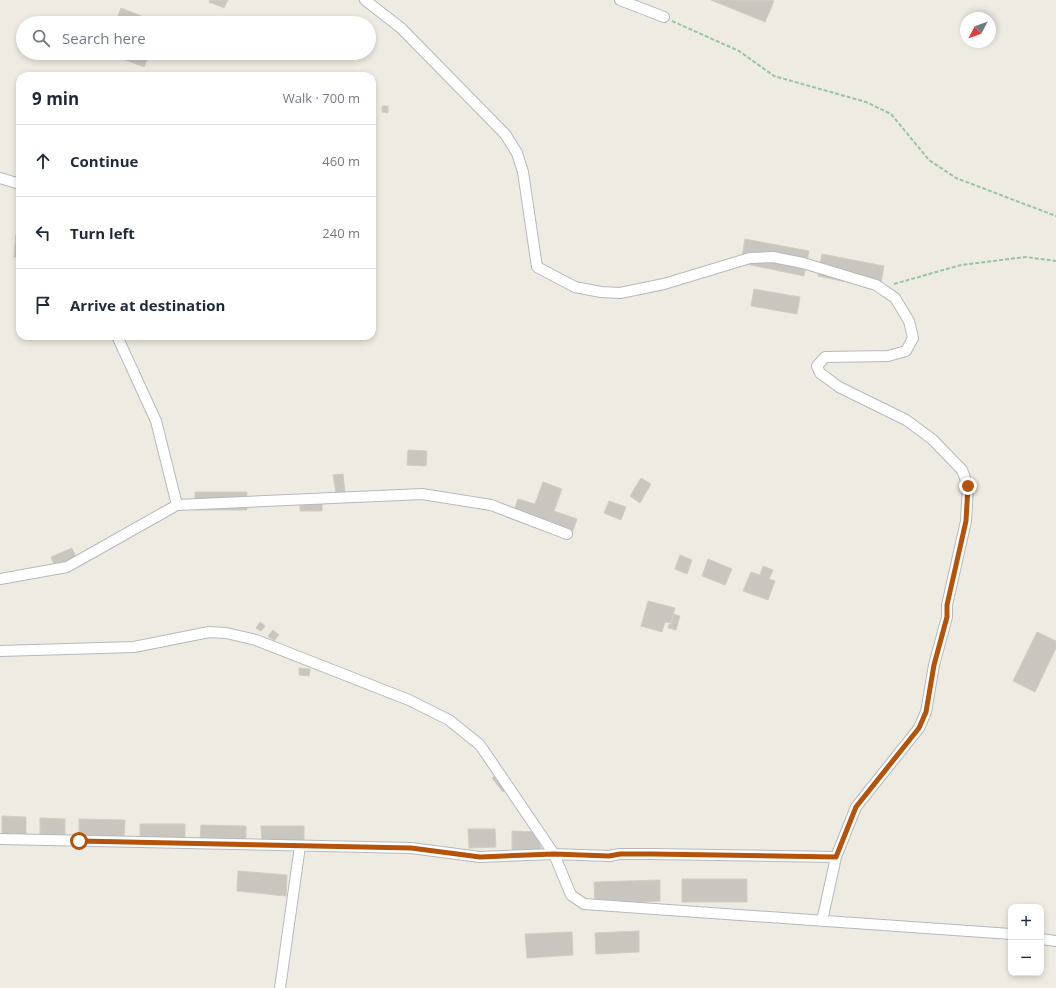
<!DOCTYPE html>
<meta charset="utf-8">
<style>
body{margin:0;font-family:"Open Sans",sans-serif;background:#f2f2f3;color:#1f2937}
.controls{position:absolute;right:12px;bottom:12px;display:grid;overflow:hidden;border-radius:8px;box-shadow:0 2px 6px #0003}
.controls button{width:36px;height:36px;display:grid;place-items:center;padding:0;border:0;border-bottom:1px solid #e0e1e3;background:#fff;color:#1f2937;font:20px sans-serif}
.compass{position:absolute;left:960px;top:12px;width:36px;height:36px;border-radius:50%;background:#fff;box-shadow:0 2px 6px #0003;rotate:229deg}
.stop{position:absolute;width:12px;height:12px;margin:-9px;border:3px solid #b45309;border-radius:50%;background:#fff}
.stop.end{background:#b45309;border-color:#fff;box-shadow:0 1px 4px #0008}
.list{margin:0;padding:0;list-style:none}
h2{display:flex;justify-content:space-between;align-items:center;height:52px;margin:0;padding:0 16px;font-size:17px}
h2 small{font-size:13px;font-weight:400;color:#747a83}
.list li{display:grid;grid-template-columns:26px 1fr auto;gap:12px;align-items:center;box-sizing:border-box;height:72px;padding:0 16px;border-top:1px solid #e0e1e3}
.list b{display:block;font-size:15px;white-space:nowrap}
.list em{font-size:13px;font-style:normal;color:#747a83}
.icon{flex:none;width:22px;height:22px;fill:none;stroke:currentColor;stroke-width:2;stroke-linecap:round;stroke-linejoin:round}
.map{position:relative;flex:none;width:1056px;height:988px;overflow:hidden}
.search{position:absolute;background:#fff;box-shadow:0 2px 6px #0003;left:16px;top:16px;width:360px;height:44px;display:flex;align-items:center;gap:10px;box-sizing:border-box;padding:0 14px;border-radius:22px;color:#747a83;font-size:15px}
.panel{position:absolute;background:#fff;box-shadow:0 2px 6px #0003;left:16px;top:72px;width:360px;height:268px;border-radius:12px}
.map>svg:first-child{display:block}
.building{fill:#c9c6bf;stroke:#d3cdc0}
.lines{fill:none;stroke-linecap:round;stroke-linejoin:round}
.street-casing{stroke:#b5b9bd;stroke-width:12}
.path{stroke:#95c6a1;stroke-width:2;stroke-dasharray:4 2;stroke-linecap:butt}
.street{stroke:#fff;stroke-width:10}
.route{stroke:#b45309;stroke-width:5}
</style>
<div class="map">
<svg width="1056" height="988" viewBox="0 0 1056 988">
<rect width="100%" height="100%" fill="#eeebe2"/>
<path class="building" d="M210 0H228L224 8 209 2Z
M711 0H771L774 1 765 22Z
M121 8 159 23H129L117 18Z
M107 53H143L149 55 144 67Z
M382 106H388V113L382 112Z
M16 234 20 235V257H14Z
M745 239 809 251 804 276 741 263Z
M822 254 884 266 880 289 818 276Z
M754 289 800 297 797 314 751 306Z
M408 450 427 451 426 466 407 465Z
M343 474 345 492 336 493 333 475Z
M641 478 651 484 640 503 630 496Z
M543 482 562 489 554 511 577 519 571 536 512 516 518 499 535 504Z
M195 492H247V510H195Z
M300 495H322V511H300Z
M609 501 626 507 621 520 604 513Z
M72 548 78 562 57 572 51 557Z
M680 555 692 560 687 574 675 569Z
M708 559 732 569 725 585 702 576Z
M763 566 773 570 769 579 775 581 768 600 743 591 751 572 760 575Z
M648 601 675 608 671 623 665 622 662 632 641 626Z
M674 614 680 616 676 630 668 628 669 624 671 625Z
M260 622 265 626 261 631 256 628Z
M273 630 279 635 274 641 268 636Z
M1037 632 1056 641V648L1035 692 1013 681Z
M299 668 310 669 309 676 299 675Z
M500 771 511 785 503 792 492 778Z
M2 816 26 817V834H2Z
M40 818 65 819V836L40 835Z
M79 819 125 820 124 838 79 837Z
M140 824H185V840H140Z
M201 825 246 826V842L200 841Z
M261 826H304V842H262Z
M468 829H495L496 847 469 848Z
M512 831 541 832V851L512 850Z
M238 871 287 875 286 896 237 891Z
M682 879H747V902H682Z
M660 880V901L595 904 594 882Z
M639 931V952L596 954 595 933Z
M572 932 573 955 527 958 525 934Z"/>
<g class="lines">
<defs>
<path id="street" d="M365 0 401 28 505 134 517 153 523 172 537 267 575 287 601 292 620 293 664 284 750 258 773 257 803 263 876 285 882 289 895 298 909 321 913 338 906 351 888 356 825 357 817 366 820 373 839 387 906 420 932 439 962 470 968 486 966 521 947 605V617L934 665 926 712 919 728 856 807 836 857 822 921
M620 0 664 17
M0 178 20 184
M117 336 156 421 177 505
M0 579 67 567 177 505 422 494 491 505 567 534
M0 651 134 647 209 632 226 633 256 640 409 700 449 720 480 745 554 854 571 895 584 904 1011 934
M0 839 411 848 480 857 554 854 609 856 620 854H652L836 857
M1041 939 1056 941
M280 988 300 846"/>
</defs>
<use href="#street" class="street-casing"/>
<path class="path" d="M672 21 739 51 774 76 866 102 891 114 929 160 956 178 1056 216
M894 284 961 265 1026 257 1056 261"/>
<use href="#street" class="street"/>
</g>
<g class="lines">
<path class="route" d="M79 841 411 848 480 857 554 854 609 856 620 854H652L836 857 856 807 919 728 926 712 934 665 947 617V605L966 521 968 486"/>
</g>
</svg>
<div class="controls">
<button>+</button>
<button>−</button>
</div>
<svg class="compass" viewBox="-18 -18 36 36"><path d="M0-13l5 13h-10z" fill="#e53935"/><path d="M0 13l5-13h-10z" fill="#747a83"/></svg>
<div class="stop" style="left:79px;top:841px"></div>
<div class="stop end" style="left:968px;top:486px"></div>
<div class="search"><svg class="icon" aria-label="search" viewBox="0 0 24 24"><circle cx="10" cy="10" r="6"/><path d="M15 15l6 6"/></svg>Search here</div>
<section class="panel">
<h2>9 min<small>Walk · 700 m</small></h2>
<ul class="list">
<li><svg class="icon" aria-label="ahead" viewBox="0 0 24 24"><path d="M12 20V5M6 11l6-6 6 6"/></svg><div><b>Continue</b></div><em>460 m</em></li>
<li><svg class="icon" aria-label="left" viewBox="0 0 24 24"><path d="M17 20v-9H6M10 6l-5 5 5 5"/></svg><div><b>Turn left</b></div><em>240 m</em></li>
<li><svg class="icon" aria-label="arrive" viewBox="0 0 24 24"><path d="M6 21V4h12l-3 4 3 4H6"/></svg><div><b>Arrive at destination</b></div></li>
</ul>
</section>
</div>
